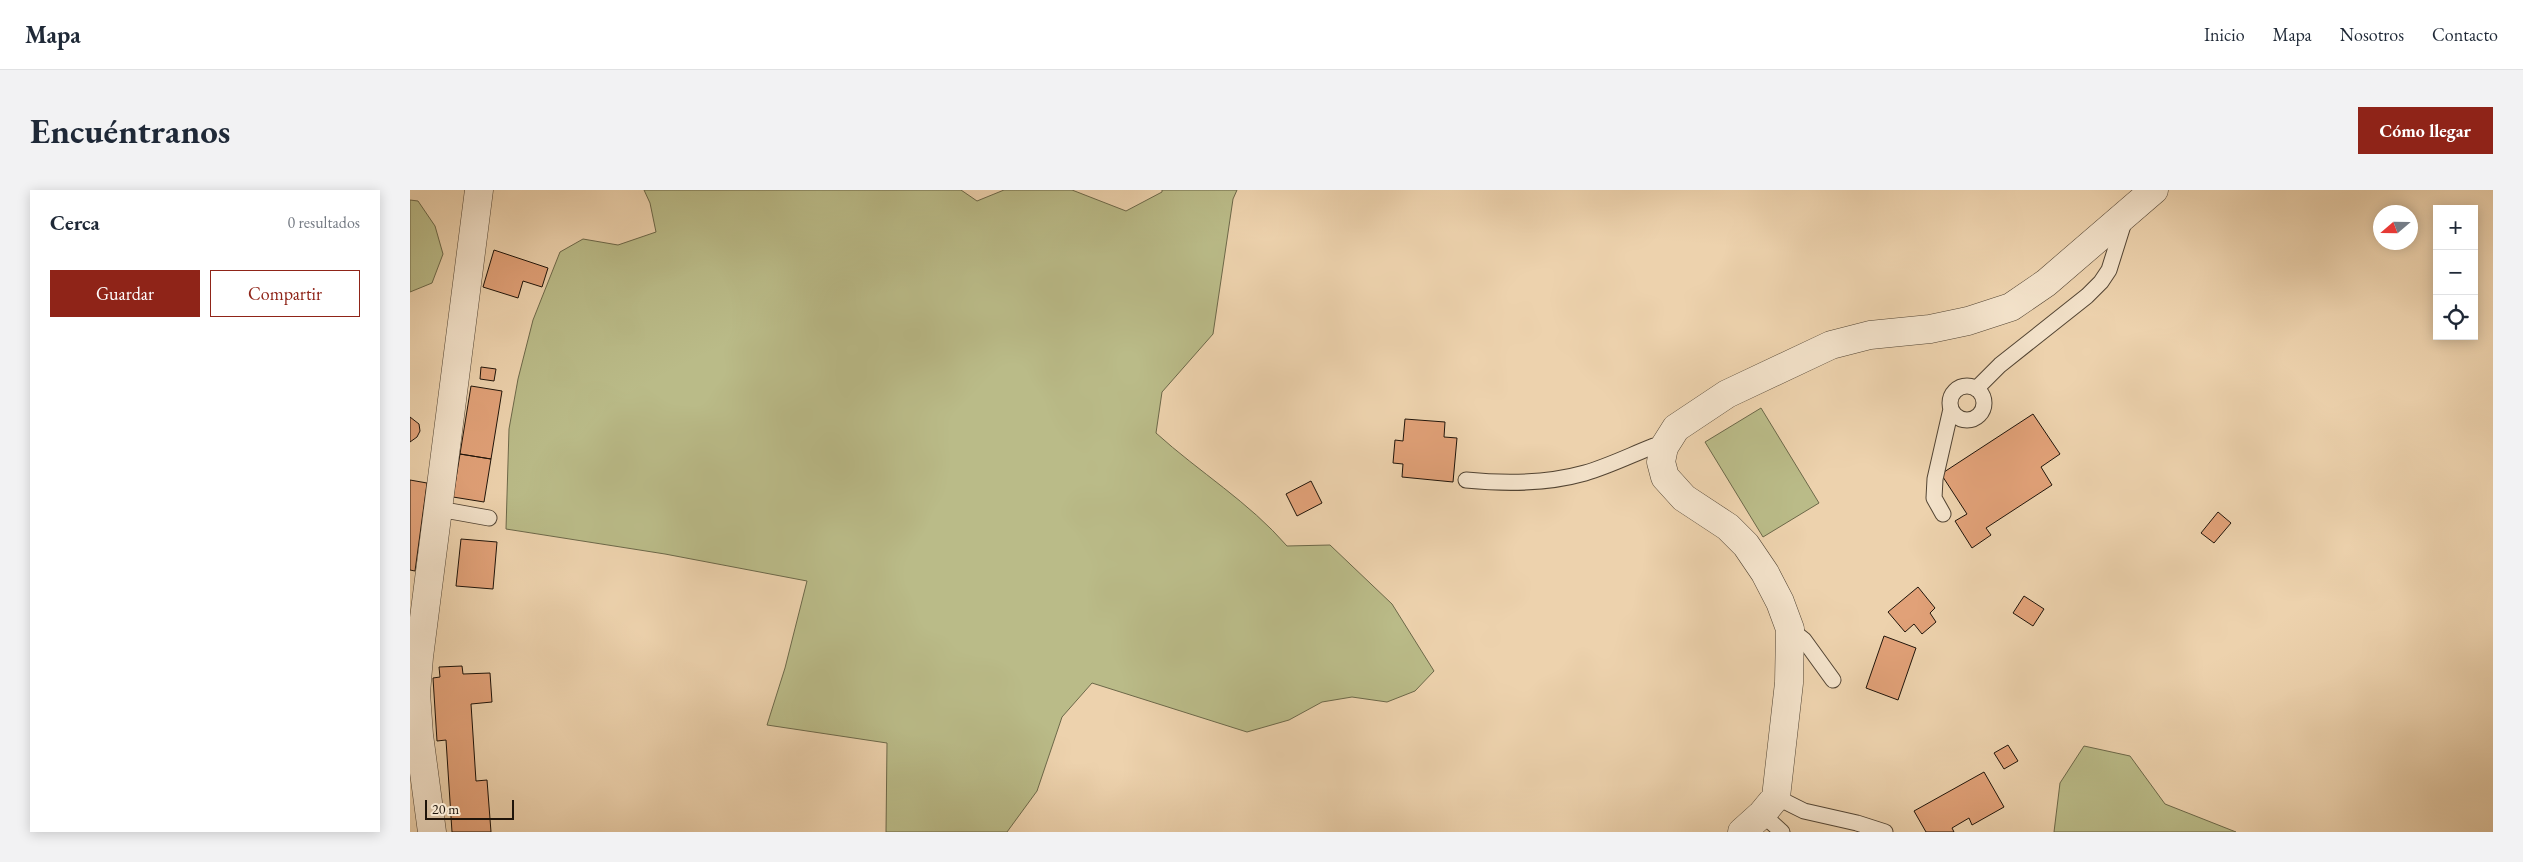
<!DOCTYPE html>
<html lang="es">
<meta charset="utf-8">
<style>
body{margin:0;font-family:"EB Garamond",serif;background:#f2f2f3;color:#1f2937}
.controls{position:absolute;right:15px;top:15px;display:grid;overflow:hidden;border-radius:0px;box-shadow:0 2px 12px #0003}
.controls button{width:45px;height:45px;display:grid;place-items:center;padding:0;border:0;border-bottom:1px solid #e0e1e3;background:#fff;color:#1f2937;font:25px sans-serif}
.compass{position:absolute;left:1963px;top:15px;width:45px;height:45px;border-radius:50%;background:#fff;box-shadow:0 2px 12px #0003;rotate:250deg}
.scale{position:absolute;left:15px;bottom:12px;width:89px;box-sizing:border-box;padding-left:5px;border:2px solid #1f140a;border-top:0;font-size:14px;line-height:18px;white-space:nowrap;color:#1f140a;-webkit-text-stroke:4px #f3e2ca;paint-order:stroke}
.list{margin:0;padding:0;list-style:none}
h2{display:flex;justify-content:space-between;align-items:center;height:65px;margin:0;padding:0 20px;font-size:21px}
h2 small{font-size:16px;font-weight:400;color:#747a83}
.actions{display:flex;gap:10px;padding:15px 20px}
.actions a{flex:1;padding:11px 0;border:1px solid #8f2418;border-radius:0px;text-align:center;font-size:18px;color:#8f2418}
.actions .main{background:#8f2418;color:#fff}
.icon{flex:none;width:28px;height:28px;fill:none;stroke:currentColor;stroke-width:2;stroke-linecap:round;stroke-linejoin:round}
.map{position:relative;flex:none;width:2083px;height:642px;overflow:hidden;border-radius:0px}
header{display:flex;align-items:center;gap:30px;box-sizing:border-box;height:70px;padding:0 25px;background:#fff;border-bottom:1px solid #e0e1e3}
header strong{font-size:24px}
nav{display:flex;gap:28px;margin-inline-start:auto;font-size:18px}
.intro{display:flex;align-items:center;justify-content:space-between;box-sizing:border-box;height:120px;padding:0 30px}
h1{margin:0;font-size:35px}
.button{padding:12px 22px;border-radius:0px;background:#8f2418;color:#fff;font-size:18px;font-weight:700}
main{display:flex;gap:30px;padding:0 30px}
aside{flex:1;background:#fff;border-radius:0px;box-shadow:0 2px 12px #0003}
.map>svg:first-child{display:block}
.green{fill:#babb88;stroke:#6c6849}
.building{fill:#e1a178;stroke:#1f140a}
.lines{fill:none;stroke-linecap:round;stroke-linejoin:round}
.lane-casing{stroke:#524433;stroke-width:17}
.street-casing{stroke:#524433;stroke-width:29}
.lane{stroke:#f3e2ca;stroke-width:15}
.street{stroke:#f3e2ca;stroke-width:28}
</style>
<header>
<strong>Mapa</strong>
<nav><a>Inicio</a><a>Mapa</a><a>Nosotros</a><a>Contacto</a></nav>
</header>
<div class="intro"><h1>Encuéntranos</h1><a class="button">Cómo llegar</a></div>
<main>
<aside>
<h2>Cerca<small>0 resultados</small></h2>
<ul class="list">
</ul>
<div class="actions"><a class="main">Guardar</a><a>Compartir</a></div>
</aside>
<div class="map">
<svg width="2083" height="642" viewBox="0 0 2083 642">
<rect width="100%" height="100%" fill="#edd2ad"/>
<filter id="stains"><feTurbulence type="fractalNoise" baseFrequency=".004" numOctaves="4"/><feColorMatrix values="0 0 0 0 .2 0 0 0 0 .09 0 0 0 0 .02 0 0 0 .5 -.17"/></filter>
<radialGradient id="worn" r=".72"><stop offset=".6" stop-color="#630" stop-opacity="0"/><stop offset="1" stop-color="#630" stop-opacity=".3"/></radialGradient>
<path class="green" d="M234 0H551L567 11 594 0H662L716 21 752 2V0H827L823 9 803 144 752 202 746 243C789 282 839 312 877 356L920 355 982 414 1024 481 1005 501 977 512 942 507 912 512 879 530 837 542 682 493 652 527 627 601 597 642H476L477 553 357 535 375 478 397 391 255 364 96 339 99 239 108 189 123 130 150 62 173 49 208 55 246 42 240 13Z
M0 10 8 11 25 36 33 64 22 93 0 102Z
M1351 218 1409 313 1353 347 1295 252Z
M1674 556 1720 566 1755 614 1826 642H1644L1650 593Z"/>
<path class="building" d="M84 60 138 78 132 97 113 91 108 108 73 97Z
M71 177 86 179 84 191 70 189Z
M61 196 92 201 81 269 50 264Z
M1623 224 1650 264 1631 277 1642 295 1576 338 1581 345 1562 358 1545 331 1557 324 1531 284Z
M0 227 9 234 10 241 7 247 0 252Z
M995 229 1035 232 1034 247 1047 248 1043 292 992 287 993 274 983 273 985 250 993 251Z
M50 264 81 269 74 312 43 307Z
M0 290 17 293 5 381 0 380Z
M901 291 912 313 887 326 876 304Z
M1808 322 1821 333 1804 353 1791 343Z
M51 349 87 352 83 399 46 396Z
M1508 397 1525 418 1520 423 1526 432 1512 444 1504 434 1495 442 1478 422Z
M1614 406 1634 419 1623 436 1603 423Z
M1474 446 1506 458 1488 510 1456 498Z
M52 476 53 484 80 483 82 512 61 514 66 591 77 590 81 642H42L36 550 27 551 23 488 30 487 29 477Z
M1598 555 1608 571 1594 579 1584 563Z
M1574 582 1594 617 1562 635 1559 628 1542 638 1544 642H1516L1504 621Z"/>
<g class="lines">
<defs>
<path id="lane" d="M1540 213a17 17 0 1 1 34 0a17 17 0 1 1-34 0Z
M1566 199 1590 175 1677 106 1691 92 1699 80 1715 29
M1056 290C1097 294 1136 294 1175 283 1199 276 1221 265 1244 256L1254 257
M29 319 79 328
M1533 324 1524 308 1525 289 1541 219
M1380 439 1394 450 1423 490
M1366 607 1394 621 1447 633 1475 642
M1352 624 1372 642"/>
<path id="street" d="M22 642 9 545 6 503 9 467 69 0
M1332 642 1352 624 1366 607 1379 493 1380 439 1370 412 1355 383 1336 355 1318 337 1274 308 1255 287 1251 272 1254 257 1266 238 1317 204 1421 155 1460 145 1520 139 1558 131 1601 117 1636 93 1744 0"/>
</defs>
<use href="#lane" class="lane-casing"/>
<use href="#street" class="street-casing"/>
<use href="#lane" class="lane"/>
<use href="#street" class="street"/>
</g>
<rect width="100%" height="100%" filter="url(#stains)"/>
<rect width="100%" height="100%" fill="url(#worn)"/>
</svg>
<div class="controls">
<button>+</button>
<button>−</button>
<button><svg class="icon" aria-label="locate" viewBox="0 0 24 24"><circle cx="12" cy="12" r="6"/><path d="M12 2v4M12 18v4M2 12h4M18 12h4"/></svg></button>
</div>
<svg class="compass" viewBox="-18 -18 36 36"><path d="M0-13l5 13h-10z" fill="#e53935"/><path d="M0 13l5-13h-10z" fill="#747a83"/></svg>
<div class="scale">20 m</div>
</div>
</main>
